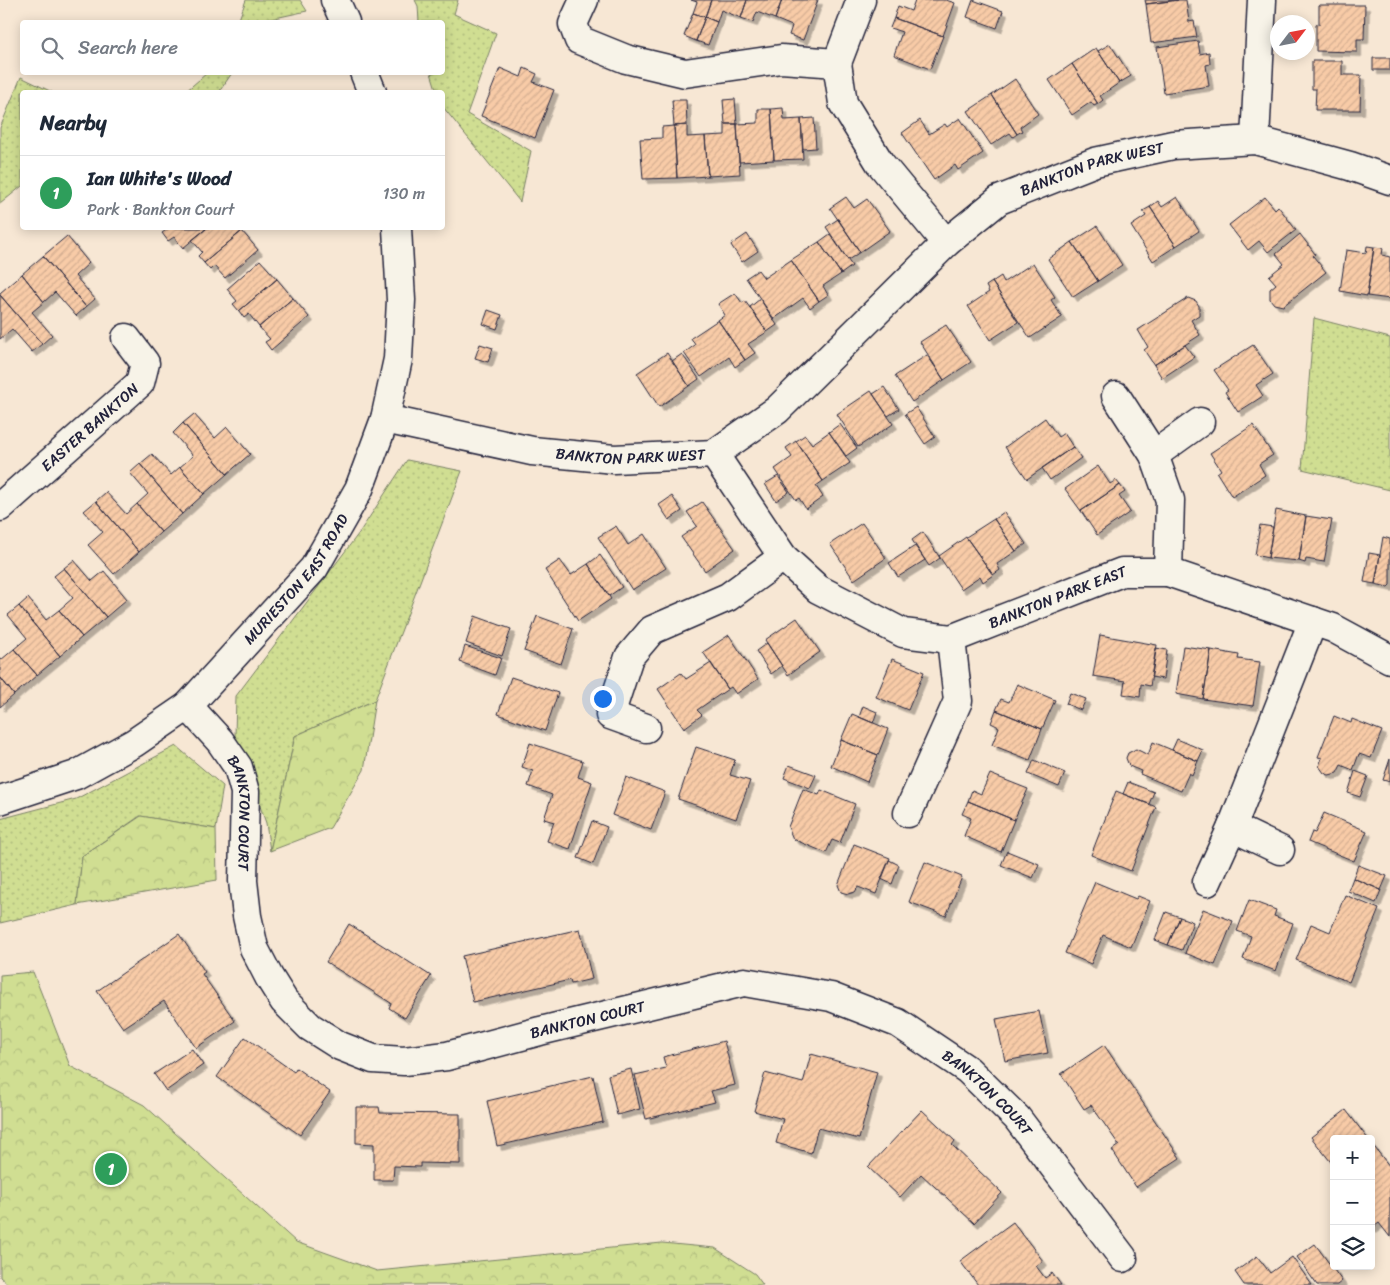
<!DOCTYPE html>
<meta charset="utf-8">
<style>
body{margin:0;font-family:Sriracha,sans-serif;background:#f2f2f3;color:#1f2937}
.controls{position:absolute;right:15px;bottom:15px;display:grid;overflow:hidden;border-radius:5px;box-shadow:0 2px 12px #0003}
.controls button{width:45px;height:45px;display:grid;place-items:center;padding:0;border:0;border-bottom:1px solid #e0e1e3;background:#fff;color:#1f2937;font:25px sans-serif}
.compass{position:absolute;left:1270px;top:15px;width:45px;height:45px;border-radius:50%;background:#fff;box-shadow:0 2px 12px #0003;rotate:58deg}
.you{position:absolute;left:602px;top:698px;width:18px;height:18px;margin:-12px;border:4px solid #fff;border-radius:50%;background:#1a73e8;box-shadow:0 0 0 8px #1a73e833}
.badge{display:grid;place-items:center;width:32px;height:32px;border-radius:50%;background:#22223b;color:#fff;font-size:16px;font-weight:700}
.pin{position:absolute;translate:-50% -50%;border:2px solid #fff;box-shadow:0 1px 5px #0006}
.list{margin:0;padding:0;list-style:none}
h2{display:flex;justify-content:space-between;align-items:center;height:65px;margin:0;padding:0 20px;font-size:21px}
h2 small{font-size:16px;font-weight:400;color:#747a83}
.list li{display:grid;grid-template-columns:32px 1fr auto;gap:15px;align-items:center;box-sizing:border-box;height:75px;padding:0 20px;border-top:1px solid #e0e1e3}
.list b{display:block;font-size:19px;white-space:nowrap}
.list p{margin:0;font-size:16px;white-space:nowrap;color:#747a83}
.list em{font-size:16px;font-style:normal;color:#747a83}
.icon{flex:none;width:28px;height:28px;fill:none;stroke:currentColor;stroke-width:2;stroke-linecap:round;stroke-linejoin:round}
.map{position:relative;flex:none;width:1390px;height:1285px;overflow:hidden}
.search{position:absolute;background:#fff;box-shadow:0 2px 12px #0003;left:20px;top:20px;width:425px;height:55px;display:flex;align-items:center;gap:12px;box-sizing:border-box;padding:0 18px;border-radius:5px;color:#747a83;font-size:19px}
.panel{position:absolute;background:#fff;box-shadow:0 2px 12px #0003;left:20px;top:90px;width:425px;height:140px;border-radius:5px}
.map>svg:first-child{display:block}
.grass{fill:url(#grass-dots);stroke:#798066}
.forest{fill:url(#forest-crowns);stroke:#798066}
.building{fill:url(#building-hatch);stroke:#22223b;filter:url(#shadow)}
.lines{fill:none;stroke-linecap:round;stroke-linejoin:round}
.minor-casing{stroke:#22223b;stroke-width:31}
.tertiary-casing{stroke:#22223b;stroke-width:31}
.minor{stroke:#f7f3e8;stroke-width:28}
.tertiary{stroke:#f7f3e8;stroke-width:28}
.labels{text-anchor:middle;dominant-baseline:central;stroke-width:4;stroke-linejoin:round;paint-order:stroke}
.street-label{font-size:15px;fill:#22223b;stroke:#f7f3e8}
</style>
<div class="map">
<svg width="1390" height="1285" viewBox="0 0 1390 1285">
<defs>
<pattern id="grass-dots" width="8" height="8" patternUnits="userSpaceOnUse" patternTransform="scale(1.25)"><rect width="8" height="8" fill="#d0de92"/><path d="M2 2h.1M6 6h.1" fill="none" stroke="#b2be7f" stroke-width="1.8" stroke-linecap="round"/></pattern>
<pattern id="forest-crowns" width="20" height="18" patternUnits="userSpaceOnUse" patternTransform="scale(1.25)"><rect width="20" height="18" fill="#d0de92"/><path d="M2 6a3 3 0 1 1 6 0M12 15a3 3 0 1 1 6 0" fill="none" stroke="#b2be7f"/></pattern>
<pattern id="building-hatch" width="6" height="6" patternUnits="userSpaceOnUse" patternTransform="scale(1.25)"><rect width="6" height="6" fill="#f8cba7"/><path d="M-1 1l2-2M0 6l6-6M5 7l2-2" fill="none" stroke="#d4ae91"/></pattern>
<filter id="shadow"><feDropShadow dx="4.5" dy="4.5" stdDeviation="0" flood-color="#0004"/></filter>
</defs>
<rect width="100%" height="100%" fill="#f7e7d4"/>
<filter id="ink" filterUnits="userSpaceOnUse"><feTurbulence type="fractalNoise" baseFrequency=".02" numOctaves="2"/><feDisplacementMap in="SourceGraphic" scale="10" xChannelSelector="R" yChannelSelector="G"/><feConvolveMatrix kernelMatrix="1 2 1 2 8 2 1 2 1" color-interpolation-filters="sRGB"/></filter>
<g filter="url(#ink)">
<path class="grass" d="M246 0H300L307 11 266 20 265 22H238Z
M415 0H458L454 14 496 33 467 114 531 151 520 202 443 107 442 92H437L431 73 442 72V22H419L418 6Z
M207 73H232L219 92H185Z
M21 77 52 92H22V186L0 204V128Z
M1314 318 1390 338V490L1302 469Z
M407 460 462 471 375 700 295 736 270 851 266 823 235 736 236 696 359 533Z
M176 746 223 786 216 829 140 816 82 856 77 905 0 923V819L76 799Z"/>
<path class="forest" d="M375 700 364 770 330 828 270 851 295 736Z
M141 816 216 829 217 880 77 905 82 856Z
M33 972 70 1066 144 1105 296 1242 377 1271 662 1243 715 1248 755 1274 763 1285H9L0 1277V975Z"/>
<path class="building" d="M691 0H711L705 17 693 13 697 2Z
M711 0H747L741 18 721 10 717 22 705 17Z
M747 0H782L775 19 757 12 753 22 741 18Z
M782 0H818L803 40 789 35 792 26 775 19Z
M915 0H946L955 3 943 36 894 18 898 6 911 11Z
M973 0 1003 11 997 28 967 17Z
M1145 0H1178L1146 4Z
M1178 0H1186L1189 22 1194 21 1197 37 1151 43 1146 4Z
M1319 5H1365L1364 39H1357V52L1316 51V24H1319Z
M693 13 705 17 696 41 684 36Z
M705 17 717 22 708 45 696 41Z
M894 18 943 36 930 69 894 55 902 32 890 28Z
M1198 41 1200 54 1209 52 1210 64 1206 65 1209 86 1164 93 1157 47Z
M1110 44 1131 76 1119 83 1098 51Z
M1096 48 1119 83 1100 96 1103 100 1098 104 1072 64Z
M1373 58H1390V70H1373Z
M1312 61H1342V75H1361L1360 110H1315L1316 89H1312Z
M1072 64 1098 104 1094 106 1091 102 1072 115 1049 80Z
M500 68 521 77 524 68 537 74 533 82 554 90 535 138 481 116Z
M1015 79 1038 114 1020 127 1022 131 1017 134 992 95Z
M992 95 1017 134 1013 137 1010 133 991 145 968 111Z
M735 99 737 124H725L723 100Z
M672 100H686L687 125 674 126Z
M783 108 784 120 801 119 803 159 774 160 771 109Z
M758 109H771L774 160 739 162 737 124 758 123Z
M814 118 816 148 803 149 801 119Z
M960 118 983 153 958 170 955 165 934 180 902 133 920 120 929 134 945 124 947 127Z
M725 124H737L740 174 708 176 705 136 725 135Z
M687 125V137L705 136 708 176 677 178 674 126Z
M674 126 677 178 643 179 640 139 662 138V127Z
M846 197 854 208 867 199 890 231 860 252 830 208Z
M1177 197 1199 231 1176 246 1150 207 1158 201 1162 207Z
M1265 197 1275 209 1278 206 1296 230 1268 252 1259 241 1248 250 1229 225Z
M1150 207 1176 246 1153 261 1131 226 1146 216 1143 211Z
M838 219 860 252 848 260 826 227Z
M1097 226 1122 265 1098 281 1072 242Z
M169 228H207L183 248 174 237 168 241 162 233Z
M207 228H239L242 231 204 263 198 256 202 252 192 240Z
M242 231 258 250 225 278 214 266 210 270 204 263Z
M747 234 758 251 742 262 731 245Z
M830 234 852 266 841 274 819 242Z
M1300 234 1315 254 1313 256 1326 272 1283 306 1274 304 1270 299V289L1276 284 1269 276 1284 264 1276 254Z
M67 236 89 263 75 276 95 299 86 307 43 256Z
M819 242 841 274 823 286 828 295 819 301 791 260Z
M1072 242 1098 281 1073 297 1048 259Z
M1367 246 1374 247 1367 296 1340 291 1346 250 1366 253Z
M1374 247 1383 248 1382 255 1390 257V299L1367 296Z
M43 256 86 307 76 316 55 292 44 302 22 274Z
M260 260 277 279 239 311 233 304 237 301 227 289Z
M791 260 819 301 810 308 803 298 774 319 746 278 758 270 764 278Z
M1033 263 1055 297 1051 300 1062 317 1030 338 992 282 1001 276 1004 282Z
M22 274 44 302 32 312 52 335 42 344 0 295V293Z
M277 279 293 298 259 327 249 314 244 318 239 311Z
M992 282 1018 322 990 340 968 306 989 292 986 286Z
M735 293 742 303 745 301 767 332 748 344 755 353 745 360 718 320 725 315 718 304Z
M0 295 42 344 32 352 12 329 0 339Z
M293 298 309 317 271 350 265 342 270 339 259 327Z
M1188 298 1196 301 1199 306V315L1191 320 1200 335 1154 365 1144 350 1148 347 1138 330Z
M760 299 777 325 767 332 750 307Z
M488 310 502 315 497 329 483 324Z
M718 320 745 360 735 367 729 357 701 377 684 353 695 345 691 338Z
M946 325 971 362 944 380 920 342Z
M480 344 493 348 488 362 475 358Z
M1185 345 1194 357 1162 378 1154 365Z
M1253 345 1273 374 1256 385 1263 396 1238 412 1225 392 1228 390 1214 370Z
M667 353 689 386 659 407 637 373Z
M682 354 699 379 689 386 672 361Z
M927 355 944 380 912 402 895 376Z
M884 387 899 409 888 416 873 394Z
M871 391 893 424 858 447 837 414Z
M916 407 935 437 925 444 905 414Z
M194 414 215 438 227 427 250 454 227 474 183 423Z
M1045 418 1058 437 1064 433 1073 447 1027 479 1005 447Z
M183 423 227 474 204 494 180 467 193 456 173 433Z
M840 424 857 448 846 456 829 432Z
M1253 425 1273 455 1259 464 1265 475 1232 497 1217 473 1221 470 1210 453Z
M829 432 850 463 823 481 796 441 805 435 812 444Z
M796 441 823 481 816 486 823 497 806 509 799 498 796 500 775 469 792 457 786 448Z
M1073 447 1081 458 1050 480 1042 468Z
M152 454 171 475 180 467 204 494 182 514 140 464Z
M140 464 182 514 161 532 137 504 148 494 130 473Z
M1098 466 1110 484 1116 480 1120 485 1081 511 1065 489Z
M778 476 789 492 776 501 765 484Z
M1120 485 1125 492 1119 496 1130 512 1097 535 1081 511Z
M106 492 126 514 137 504 161 532 139 552 96 501Z
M672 496 682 511 669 520 659 505Z
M96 501 139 552 114 574 88 545 103 532 84 511Z
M702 502 735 549 705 571 681 537 697 526 687 512Z
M1276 510 1306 516 1299 561 1268 558Z
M1004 512 1026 544 1016 551 994 519Z
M1306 516 1332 520 1324 562 1306 559 1305 563 1299 561Z
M994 519 1016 551 997 564 1000 570 993 575 966 537Z
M862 523 886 558 854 580 830 544Z
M1260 525 1273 527 1268 558 1255 555Z
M616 526 628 545 644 534 666 568 632 590 598 537Z
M923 532 940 558 929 566 912 540Z
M966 537 993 575 983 582 980 576 961 589 939 556Z
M1383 537 1390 539V585L1388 587 1375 584Z
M915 546 925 560 898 577 889 563Z
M1369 553 1380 555 1375 584 1364 582Z
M600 555 622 587 609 596 588 564Z
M74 560 92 581 104 571 127 599 106 617 64 568Z
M560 560 571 575 588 564 611 599 578 621 545 570Z
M64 568 106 617 82 637 59 610 73 598 54 576Z
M28 598 46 620 59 610 82 637 60 656 19 606Z
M19 606 60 656 37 675 14 649 27 638 8 615Z
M475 616 511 629 502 656 466 643Z
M537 616 573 629 561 664 524 651Z
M797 618 820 652 788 675 765 640Z
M729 635 758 679 736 694 731 687 728 689 703 652Z
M1100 635 1157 645 1150 686 1141 684 1140 697 1123 694 1125 681 1093 676Z
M767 643 782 666 771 674 756 651Z
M465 646 501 658 495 675 460 662Z
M1183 646 1211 650 1203 699 1176 694Z
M1156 648 1167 650 1163 679 1151 677Z
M14 649 37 675 14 695 0 677V658L1 660Z
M1211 650 1239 655 1238 659 1260 662 1253 706 1203 699Z
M892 659 924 672 908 710 876 697Z
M711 663 728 689 697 710 702 715 684 728 658 689 681 673 686 679Z
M0 677 14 695 0 707Z
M511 677 558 693 545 731 498 714Z
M1017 684 1055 700 1042 729 996 710 1001 699 1009 702Z
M1070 693 1086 699 1081 710 1066 704Z
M863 706 877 712 873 723 859 717Z
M996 710 1042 729 1030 760 992 745 999 727 991 723Z
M852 714 888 729 878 755 841 740Z
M1334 716 1351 723 1352 719 1382 731 1371 758 1359 754 1353 770 1341 765 1337 773 1329 775 1324 773 1319 766 1322 758 1318 757Z
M1177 739 1203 750 1198 761 1172 750Z
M841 740 878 755 867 782 831 766Z
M1153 742 1198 761 1192 775 1189 773 1181 791 1140 774 1141 771 1129 766 1126 758 1128 753 1136 749 1148 755Z
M530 743 583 761 578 777 592 782 570 849 547 841 554 822 544 819 552 795 528 786 533 771 522 767Z
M696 747 735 760 730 775 750 781 736 819 678 799Z
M1390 759V782L1383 780Z
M1034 760 1065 773 1059 787 1028 774Z
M789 765 816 775 810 788 784 778Z
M1355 771 1368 776 1360 797 1348 793Z
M990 774 1028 789 1014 820 968 801 972 790 981 794Z
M626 777 665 792 651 830 612 815Z
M1128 782 1154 792 1149 804 1123 794Z
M803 789 819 795 821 790 855 804 840 843 832 840 826 853 793 839 788 827Z
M1116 791 1156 807 1131 871 1091 855Z
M968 801 1014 820 1001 852 964 836 971 818 962 814Z
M1324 813 1367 831 1354 861 1308 842 1312 832 1315 833Z
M592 821 607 827 593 864 578 858Z
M854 844 890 858 876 894 858 887 855 892 848 894 841 892 838 885Z
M1007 851 1039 864 1033 878 1001 865Z
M889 860 899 865 892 884 881 879Z
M925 862 962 877 946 916 909 902Z
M1358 865 1387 876 1381 890 1353 878Z
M1353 878 1381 890 1376 903 1348 891Z
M1095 882 1136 899 1138 896 1150 901 1131 947 1103 935 1091 964 1065 953Z
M1345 895 1379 909 1349 982 1296 960 1311 924 1330 932Z
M1249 900 1276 910 1274 916 1293 923 1276 971 1243 959 1251 936 1237 931Z
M1203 909 1233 921 1215 965 1185 953Z
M1166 912 1180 917 1168 945 1155 940Z
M1180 917 1193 922 1182 950 1168 945Z
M349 924 431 976 405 1018 389 1008 391 1003 326 962Z
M580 929 592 979 571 984 570 980 473 1002 462 956Z
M179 934 205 972 202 974 235 1021 196 1048 164 1001 123 1028 97 991Z
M1039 1011 1048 1053 1005 1061 996 1019Z
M245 1037 294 1072 296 1068 330 1092 300 1135 217 1077Z
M724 1041 735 1085 711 1091 715 1102 646 1119 635 1075 666 1068 663 1057Z
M1104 1045 1180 1158 1136 1187 1112 1150 1119 1145 1091 1105 1084 1109 1061 1074Z
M192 1049 203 1065 166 1091 154 1074Z
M811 1054 877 1072 859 1139 818 1128 811 1153 776 1143 783 1119 754 1111 765 1073 803 1083Z
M631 1069 640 1109 617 1115 608 1075Z
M593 1076 603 1122 497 1146 487 1101Z
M356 1107H379L380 1113 460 1114V1164L420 1163V1167L394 1166 393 1180H374V1144L356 1143Z
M922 1110 955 1141 952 1145 1002 1193 974 1223 921 1174 900 1197 868 1167Z
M1346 1110 1368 1139H1334V1166L1311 1137Z
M1371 1143 1390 1167V1237L1379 1223 1371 1229Z
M1013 1222 1043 1261 1036 1266 1045 1278 1052 1273 1061 1285H978L960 1261Z
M1315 1244 1342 1281 1337 1285H1317L1297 1257Z
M1257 1256 1270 1273 1292 1257 1312 1285H1244L1235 1272Z"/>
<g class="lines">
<defs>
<g id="minor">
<path d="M584 0 573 24 579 40 626 59 685 73 781 59 837 63 843 103 880 163 946 243"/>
<path d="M837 63 861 0"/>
<path d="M1255 140 1262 0"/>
<path d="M1116 396 1154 455 1170 500 1168 572"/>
<path id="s1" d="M385 419 532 451 614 459 714 454 777 410 946 243 999 200 1095 162 1173 145 1255 140 1350 166 1390 180"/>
<path id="s2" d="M714 454 783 557 818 589 903 633 951 639 1122 572H1168L1333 628 1390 659"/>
<path d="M1154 455 1200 422"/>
<path id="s3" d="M0 507 140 383 145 363 126 338"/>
<path id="s4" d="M188 706 220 741 238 767 245 792 243 881 247 916 254 948 269 977 284 1001 310 1027 340 1046 373 1059 404 1061 447 1056 540 1031 744 982 831 997 898 1023 968 1070 1017 1118 1123 1258"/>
<path d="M646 728 610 715 629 657 652 630 728 597 783 557"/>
<path d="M908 813 958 701 951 639"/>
<path d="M1232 827 1280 850"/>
<path d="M1207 882 1232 827 1313 621"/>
</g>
<g id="tertiary">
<path d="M335 0 345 22"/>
<path d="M364 72 372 92"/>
<path id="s5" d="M0 800 76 775 134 743 188 706 314 568 359 489 385 419 398 359 401 300 397 228"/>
</g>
</defs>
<use href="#minor" class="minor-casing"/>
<use href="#tertiary" class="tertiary-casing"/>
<use href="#minor" class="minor"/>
<use href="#tertiary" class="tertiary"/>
</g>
</g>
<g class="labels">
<g class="street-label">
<text stroke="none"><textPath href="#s1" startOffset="814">BANKTON PARK WEST</textPath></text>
<text stroke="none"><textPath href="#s3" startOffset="120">EASTER BANKTON</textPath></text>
<text stroke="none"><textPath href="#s1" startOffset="249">BANKTON PARK WEST</textPath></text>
<text stroke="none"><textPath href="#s5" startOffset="379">MURIESTON EAST ROAD</textPath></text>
<text stroke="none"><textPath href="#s2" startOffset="430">BANKTON PARK EAST</textPath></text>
<text stroke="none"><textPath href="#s4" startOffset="125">BANKTON COURT</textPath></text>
<text stroke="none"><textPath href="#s4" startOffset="650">BANKTON COURT</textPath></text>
<text stroke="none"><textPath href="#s4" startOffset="1085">BANKTON COURT</textPath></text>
</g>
</g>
</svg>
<div class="controls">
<button>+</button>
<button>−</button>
<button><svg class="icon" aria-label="layers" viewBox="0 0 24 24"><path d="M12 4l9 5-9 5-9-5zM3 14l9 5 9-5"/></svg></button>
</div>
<svg class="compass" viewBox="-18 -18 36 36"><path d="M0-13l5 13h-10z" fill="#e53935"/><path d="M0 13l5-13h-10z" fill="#747a83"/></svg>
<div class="you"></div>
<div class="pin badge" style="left:111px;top:1169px;background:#2e9e5b">1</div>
<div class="search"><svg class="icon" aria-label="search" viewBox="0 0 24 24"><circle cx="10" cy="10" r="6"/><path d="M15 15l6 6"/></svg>Search here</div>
<section class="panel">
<h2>Nearby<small></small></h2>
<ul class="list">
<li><span class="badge" style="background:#2e9e5b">1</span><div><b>Ian White's Wood</b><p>Park · Bankton Court</p></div><em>130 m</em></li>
</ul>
</section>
</div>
